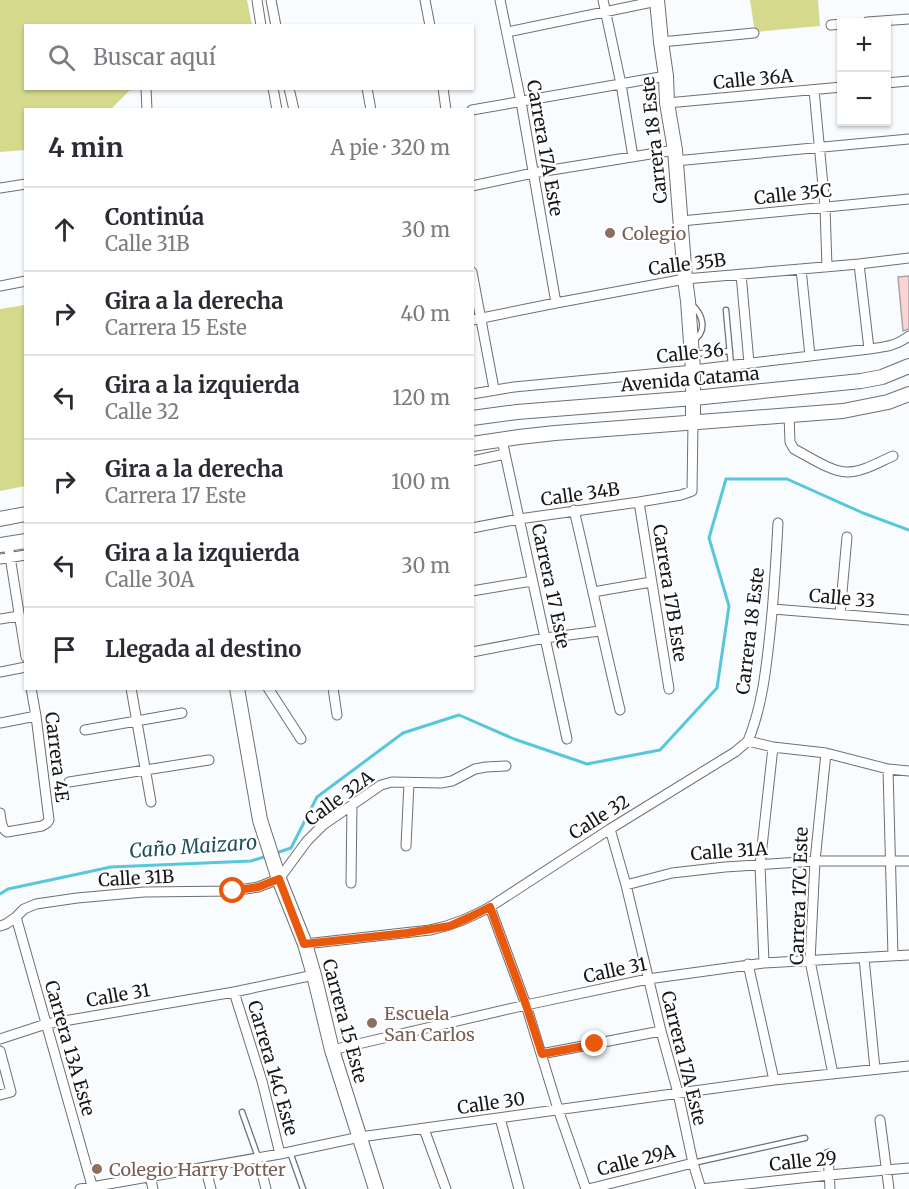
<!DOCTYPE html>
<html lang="es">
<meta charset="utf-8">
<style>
body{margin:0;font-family:Merriweather,serif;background:#f7f7f7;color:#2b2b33}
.controls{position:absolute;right:18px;top:18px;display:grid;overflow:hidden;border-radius:0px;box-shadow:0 2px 4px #0004}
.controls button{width:54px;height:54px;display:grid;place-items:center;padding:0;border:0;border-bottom:2px solid #e1e1e2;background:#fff;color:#2b2b33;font:30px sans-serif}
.stop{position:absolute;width:18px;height:18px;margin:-14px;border:4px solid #ea580c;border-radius:50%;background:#fff}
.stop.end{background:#ea580c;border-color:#fff;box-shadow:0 2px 6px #0008}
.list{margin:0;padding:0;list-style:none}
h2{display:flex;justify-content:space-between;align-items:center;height:78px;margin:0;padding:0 24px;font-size:26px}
h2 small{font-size:20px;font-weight:400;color:#7c7c81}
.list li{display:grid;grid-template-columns:39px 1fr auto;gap:18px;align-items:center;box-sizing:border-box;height:84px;padding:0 24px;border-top:2px solid #e1e1e2}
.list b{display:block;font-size:22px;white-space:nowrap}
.list p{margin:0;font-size:20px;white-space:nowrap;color:#7c7c81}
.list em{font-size:20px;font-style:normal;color:#7c7c81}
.icon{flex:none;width:33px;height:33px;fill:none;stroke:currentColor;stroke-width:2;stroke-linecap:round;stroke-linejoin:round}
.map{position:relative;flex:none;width:909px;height:1189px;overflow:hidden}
.search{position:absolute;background:#fff;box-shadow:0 2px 4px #0004;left:24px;top:24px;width:450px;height:66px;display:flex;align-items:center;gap:15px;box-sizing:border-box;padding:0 21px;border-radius:0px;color:#7c7c81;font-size:22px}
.panel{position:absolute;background:#fff;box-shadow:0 2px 4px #0004;left:24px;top:108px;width:450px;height:582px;border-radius:0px}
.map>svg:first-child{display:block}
.green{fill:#d4d98b}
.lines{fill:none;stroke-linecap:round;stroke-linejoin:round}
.stream{stroke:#58c7db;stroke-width:3}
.building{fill:#f9d4d2;stroke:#aaa5a5;stroke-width:1.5}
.lane-casing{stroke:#6c7072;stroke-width:7}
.street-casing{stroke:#6c7072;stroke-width:11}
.secondary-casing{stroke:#6c7072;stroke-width:16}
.lane{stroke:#fff;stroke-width:4.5}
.street{stroke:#fff;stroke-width:9}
.secondary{stroke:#fff;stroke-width:14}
.route{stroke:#ea580c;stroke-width:8}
.education-dot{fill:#8d6e63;stroke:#fff;stroke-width:2}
.labels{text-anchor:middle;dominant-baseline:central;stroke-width:4.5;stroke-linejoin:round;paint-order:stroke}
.street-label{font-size:18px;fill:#161718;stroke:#fff}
.education-label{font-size:18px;fill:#785e54;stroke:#fff;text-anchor:start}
.water-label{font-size:20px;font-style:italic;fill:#1f5059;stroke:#fff}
</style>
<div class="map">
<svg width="909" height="1189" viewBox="0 0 909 1189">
<rect width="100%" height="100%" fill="#f8fcff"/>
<path class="green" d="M0 0H247L252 25 26 26V88L138 89 129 91 111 109 26 110 25 150 0 152Z
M750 0H818L820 26 755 32Z
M25 305V486L0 491V309Z"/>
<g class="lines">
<path class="stream" d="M276 853 291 848 317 797 403 733 459 715 514 739 587 764 660 750 717 688 729 606 709 538 726 479H787L863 513 909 530
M0 894 8 889 111 867 251 861 267 856"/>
</g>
<path class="building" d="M909 276V329L903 331 898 277Z"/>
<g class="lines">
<defs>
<path id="lane" d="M691 304C703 314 708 331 693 341
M726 310 731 365
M693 354 730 351
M242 1112 258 1157
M290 1152 303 1189
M693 1163 805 1138"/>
<path id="street" d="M257 0 261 26
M271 0 276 26
M425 0 430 26
M500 0 521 102 556 303
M603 0 621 84 633 157
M867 22 909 19
M831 25 842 24
M507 32 657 1
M661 42 754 33
M886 83 909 81
M146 88 147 110
M273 88 277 110
M289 88 294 110
M367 88 371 110
M443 88 446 110
M814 90 825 207 827 267
M667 103 842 87
M472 110 666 76
M675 161 909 139
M472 186 533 173 675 150
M0 188 26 184
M681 221 909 199
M859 264 869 349
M801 269 810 356
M472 272 494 389
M741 274 749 363
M0 286 26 281
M472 320 556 303 685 279 859 264 909 258
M472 394 514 387 693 370 869 349C885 347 896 346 909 336
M789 415 790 442 794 449C808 456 831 472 847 472 863 472 879 462 893 456
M502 440 567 739
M472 461 505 454
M639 502 669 689
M574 510C590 577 604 644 620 710
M472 528 519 519 639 502 681 495 692 491 693 423
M8 544 26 657
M0 559 26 555
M472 591 532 581
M593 592 651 582
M773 609 909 620
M840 614 847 537
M0 619 19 616
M472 652 545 638 600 631
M0 672 26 667
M131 688 151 802
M268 688 301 739
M333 688 337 715
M0 723 36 716
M85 730 182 713
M748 741C762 707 766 670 770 633 774 597 776 560 778 523
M826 753 815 861 810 961 833 1074
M888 769 893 956
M69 782 209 760
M0 813C1 819 1 829 7 832L42 826 47 823 49 820 36 716 31 688
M610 829 626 885 661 1031 678 1093 693 1163 701 1189
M406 846 409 783
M351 883 352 805
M626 885 672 873 725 867 815 861H909
M490 907 526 1005 558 1109 586 1189
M16 917 93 1189
M0 926 6 924 16 917 24 909 36 904 77 898 144 892 233 891 258 887 279 879 307 841 323 825 381 785 392 782 441 783 452 781 475 769 486 767 506 766
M305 944 430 930C454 925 469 918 490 907L610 829 735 752 748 741 773 747 826 753 888 769 909 771
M864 958 875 1069
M764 963 760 865 773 747
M748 964 774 1080
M234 992 262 1081 280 1154
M0 1039 46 1024 234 992 314 975
M332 1050 526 1005 648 979 764 963 909 955
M0 1051 11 1092 0 1095
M541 1054 661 1031
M500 1118 519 1189
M880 1120 889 1189
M424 1129 446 1189
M828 1154 830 1189
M258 1157 266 1189
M205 1167 211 1189
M150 1176 153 1189
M80 1189 280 1154 360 1137 774 1080 909 1066
M588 1189 693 1163
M701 1189 829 1175 909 1168"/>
<path id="secondary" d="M657 0 661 42 666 76 667 103 675 150 685 279 688 301 693 370V423
M472 418 517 412 694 398 861 381 882 377 909 366
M472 444 519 437 555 433 843 411 888 402 909 394
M0 519 26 514
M0 545 26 541
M237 688 260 820 279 879 305 944 314 975 332 1050 376 1189"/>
</defs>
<use href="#lane" class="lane-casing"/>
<use href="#street" class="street-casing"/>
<use href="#secondary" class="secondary-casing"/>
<use href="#lane" class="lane"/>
<use href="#street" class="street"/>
<use href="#secondary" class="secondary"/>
</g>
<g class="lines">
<path class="route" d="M233 891 258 887 279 879 304 944 407 933 450 926 470 917 490 907 526 1005 542 1054 595 1044"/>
</g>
<g class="education-dot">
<circle cx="610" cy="233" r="6"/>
<circle cx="372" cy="1023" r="6"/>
<circle cx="97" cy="1169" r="6"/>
</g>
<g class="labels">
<g class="street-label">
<text transform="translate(753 79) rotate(-5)">Calle 36A</text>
<text transform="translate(654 140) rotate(-96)">Carrera 18 Este</text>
<text transform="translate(545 148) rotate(80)">Carrera 17A Este</text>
<text transform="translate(793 194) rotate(-6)">Calle 35C</text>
<text transform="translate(687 264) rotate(-7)">Calle 35B</text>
<text transform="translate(690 353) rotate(-6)">Calle 36</text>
<text transform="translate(690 379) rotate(-5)">Avenida Catama</text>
<text transform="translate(580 494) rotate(-8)">Calle 34B</text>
<text transform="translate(551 586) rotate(78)">Carrera 17 Este</text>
<text transform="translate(670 593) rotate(81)">Carrera 17B Este</text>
<text transform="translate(842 598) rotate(5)">Calle 33</text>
<text transform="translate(750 631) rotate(-83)">Carrera 18 Este</text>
<text transform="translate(57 757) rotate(83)">Carrera 4E</text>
<text transform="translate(339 798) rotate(-36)">Calle 32A</text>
<text transform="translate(599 817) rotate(-32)">Calle 32</text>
<text transform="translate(729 851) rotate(-4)">Calle 31A</text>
<text transform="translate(136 878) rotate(-3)">Calle 31B</text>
<text transform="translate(799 896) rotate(-88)">Carrera 17C Este</text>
<text transform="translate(615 970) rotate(-12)">Calle 31</text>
<text transform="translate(118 995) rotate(-10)">Calle 31</text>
<text transform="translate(345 1021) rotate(75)">Carrera 15 Este</text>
<text transform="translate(70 1048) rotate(74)">Carrera 13A Este</text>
<text transform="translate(684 1058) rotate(76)">Carrera 17A Este</text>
<text transform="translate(273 1068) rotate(74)">Carrera 14C Este</text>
<text transform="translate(491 1103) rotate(-8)">Calle 30</text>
<text transform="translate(636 1160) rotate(-14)">Calle 29A</text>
<text transform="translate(803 1161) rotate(-6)">Calle 29</text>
</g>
<g class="education-label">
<text x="622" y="233">Colegio</text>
<text x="384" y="1013">Escuela<tspan x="384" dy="21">San Carlos</tspan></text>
<text x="109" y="1169">Colegio Harry Potter</text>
</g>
<g class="water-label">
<text transform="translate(193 846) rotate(-4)">Caño Maizaro</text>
</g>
</g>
</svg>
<div class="controls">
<button>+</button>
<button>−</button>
</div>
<div class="stop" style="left:233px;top:891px"></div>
<div class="stop end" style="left:595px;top:1044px"></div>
<div class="search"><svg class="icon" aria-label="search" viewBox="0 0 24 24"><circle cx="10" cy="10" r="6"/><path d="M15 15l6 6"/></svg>Buscar aquí</div>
<section class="panel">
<h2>4 min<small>A pie · 320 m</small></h2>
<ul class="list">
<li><svg class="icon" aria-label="ahead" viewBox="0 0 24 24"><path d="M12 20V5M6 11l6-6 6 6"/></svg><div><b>Continúa</b><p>Calle 31B</p></div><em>30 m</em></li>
<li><svg class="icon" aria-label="right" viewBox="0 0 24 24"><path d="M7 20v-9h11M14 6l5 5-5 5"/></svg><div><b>Gira a la derecha</b><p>Carrera 15 Este</p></div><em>40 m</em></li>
<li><svg class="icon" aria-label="left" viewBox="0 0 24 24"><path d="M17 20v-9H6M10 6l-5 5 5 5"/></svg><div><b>Gira a la izquierda</b><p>Calle 32</p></div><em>120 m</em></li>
<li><svg class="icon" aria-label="right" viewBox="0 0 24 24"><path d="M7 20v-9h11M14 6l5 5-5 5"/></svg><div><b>Gira a la derecha</b><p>Carrera 17 Este</p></div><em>100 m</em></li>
<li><svg class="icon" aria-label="left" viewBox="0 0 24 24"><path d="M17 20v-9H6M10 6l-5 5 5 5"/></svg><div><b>Gira a la izquierda</b><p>Calle 30A</p></div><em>30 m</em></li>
<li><svg class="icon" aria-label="arrive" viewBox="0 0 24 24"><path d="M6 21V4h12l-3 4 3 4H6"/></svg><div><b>Llegada al destino</b></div></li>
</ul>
</section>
</div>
